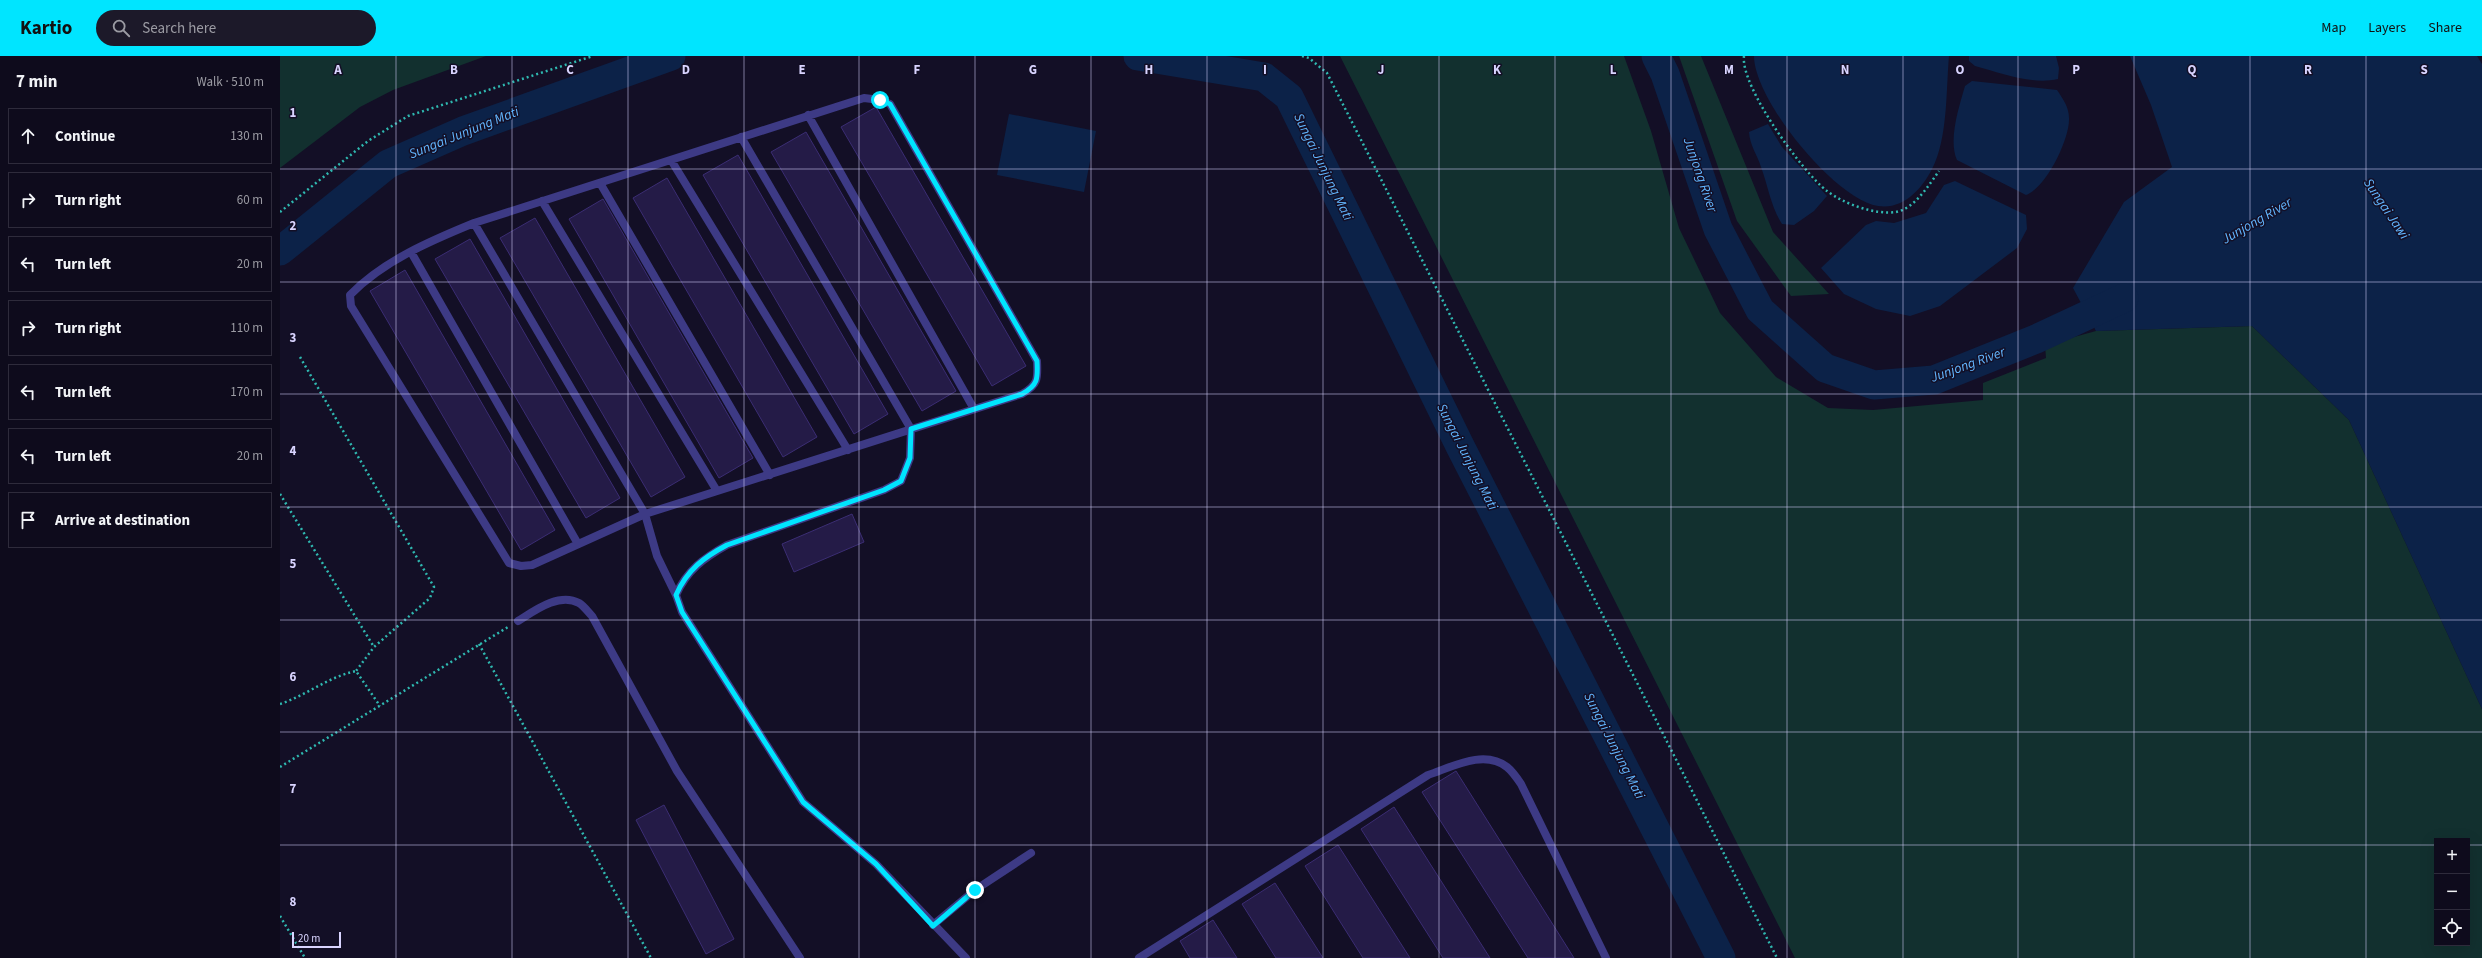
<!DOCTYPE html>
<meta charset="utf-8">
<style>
body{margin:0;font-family:"Source Sans 3",sans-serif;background:#1c1929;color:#f1f3f6}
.controls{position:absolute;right:12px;bottom:12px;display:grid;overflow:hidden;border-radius:0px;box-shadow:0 4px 16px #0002}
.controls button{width:36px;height:36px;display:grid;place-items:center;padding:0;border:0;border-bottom:1px solid #2e2b3b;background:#0e0b1c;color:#f1f3f6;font:20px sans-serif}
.scale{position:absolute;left:12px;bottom:10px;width:49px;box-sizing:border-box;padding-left:4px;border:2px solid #d9d4ff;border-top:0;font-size:11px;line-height:14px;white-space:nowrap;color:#d9d4ff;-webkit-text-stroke:3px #130f26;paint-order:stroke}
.stop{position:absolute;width:12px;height:12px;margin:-9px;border:3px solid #00e5ff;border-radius:50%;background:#fff}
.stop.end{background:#00e5ff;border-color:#fff;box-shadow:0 1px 4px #0008}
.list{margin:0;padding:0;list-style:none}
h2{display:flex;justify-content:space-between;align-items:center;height:52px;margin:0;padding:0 16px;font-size:17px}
h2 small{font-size:13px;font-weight:400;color:#9b9ba3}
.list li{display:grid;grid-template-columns:26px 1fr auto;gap:12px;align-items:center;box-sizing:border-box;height:56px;margin:0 8px 8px;padding:0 8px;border:1px solid #2e2b3b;border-radius:0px}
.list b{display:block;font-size:15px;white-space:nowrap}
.list em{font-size:13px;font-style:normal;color:#9b9ba3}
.icon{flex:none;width:22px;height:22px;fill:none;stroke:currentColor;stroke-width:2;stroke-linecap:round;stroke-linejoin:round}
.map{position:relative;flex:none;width:2202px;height:902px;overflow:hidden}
header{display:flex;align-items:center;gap:24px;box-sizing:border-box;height:56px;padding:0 20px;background:#00e5ff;color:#111}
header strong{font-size:19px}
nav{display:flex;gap:22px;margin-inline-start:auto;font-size:14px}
.search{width:280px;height:36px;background:#1c1929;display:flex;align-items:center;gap:10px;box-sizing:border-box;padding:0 14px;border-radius:22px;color:#9b9ba3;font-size:15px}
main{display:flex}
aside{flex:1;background:#0e0b1c}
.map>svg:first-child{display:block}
.green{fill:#12302f;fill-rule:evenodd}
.water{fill:#0c2248}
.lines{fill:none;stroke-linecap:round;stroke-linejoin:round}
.river{stroke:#0c2248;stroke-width:29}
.building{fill:#241b47;stroke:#3b2d73}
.path{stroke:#2fb8b0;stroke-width:2.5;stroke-dasharray:2 3;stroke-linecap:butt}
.lane{stroke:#3d3a85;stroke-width:8}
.route{stroke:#00e5ff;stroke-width:5}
.grid{fill:none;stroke:#d9d4ff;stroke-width:1;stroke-opacity:0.55}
.labels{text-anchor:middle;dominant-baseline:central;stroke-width:3;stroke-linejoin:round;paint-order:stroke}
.water-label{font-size:14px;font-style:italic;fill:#62b6ff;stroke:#130f26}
.grid-label{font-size:13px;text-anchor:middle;font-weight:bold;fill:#d9d4ff;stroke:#130f26;stroke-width:3;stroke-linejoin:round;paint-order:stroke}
</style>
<header>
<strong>Kartio</strong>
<div class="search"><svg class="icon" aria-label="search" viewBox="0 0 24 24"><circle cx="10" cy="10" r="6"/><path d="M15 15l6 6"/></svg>Search here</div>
<nav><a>Map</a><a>Layers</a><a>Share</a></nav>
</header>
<main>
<aside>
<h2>7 min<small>Walk · 510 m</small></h2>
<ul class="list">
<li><svg class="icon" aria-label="ahead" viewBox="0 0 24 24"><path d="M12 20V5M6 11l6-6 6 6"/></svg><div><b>Continue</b></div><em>130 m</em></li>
<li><svg class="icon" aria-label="right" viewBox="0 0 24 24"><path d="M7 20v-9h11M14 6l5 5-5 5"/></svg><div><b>Turn right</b></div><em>60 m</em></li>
<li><svg class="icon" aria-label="left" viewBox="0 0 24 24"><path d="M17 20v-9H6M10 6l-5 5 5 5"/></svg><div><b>Turn left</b></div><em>20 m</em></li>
<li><svg class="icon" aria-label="right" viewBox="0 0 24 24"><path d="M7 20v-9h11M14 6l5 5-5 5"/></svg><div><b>Turn right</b></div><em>110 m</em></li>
<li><svg class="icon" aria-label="left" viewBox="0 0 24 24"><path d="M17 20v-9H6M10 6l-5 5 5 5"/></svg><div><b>Turn left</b></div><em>170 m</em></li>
<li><svg class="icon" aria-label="left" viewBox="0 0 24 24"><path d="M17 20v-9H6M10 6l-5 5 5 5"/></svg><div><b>Turn left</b></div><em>20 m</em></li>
<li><svg class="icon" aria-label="arrive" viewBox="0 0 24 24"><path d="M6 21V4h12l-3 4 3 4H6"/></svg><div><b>Arrive at destination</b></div></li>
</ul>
</aside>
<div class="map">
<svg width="2202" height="902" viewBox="0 0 2202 902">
<rect width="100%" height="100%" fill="#130f26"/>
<path class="green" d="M0 0H206L113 34 80 51 0 112Z
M1060 0H1344L1371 75 1399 172 1440 257 1496 321 1548 352 1593 354 1703 344V327L1766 302 1765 289 1816 275 1972 270 2069 364 2202 653V902H1515ZM2157 785H2187V887H2157Z
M1399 0H1421L1493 176 1549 238 1511 240 1457 165Z"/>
<path class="water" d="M1474 0H1669C1666 34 1668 83 1652 113 1642 133 1623 154 1598 150 1554 143 1474 43 1474 0Z
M1689 0H1776L1779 12 1778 23C1751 29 1721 17 1695 10L1689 5Z
M1850 0H2197L2202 8V653L2069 364 1972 270 1816 275 1793 232 1844 146 1892 111 1871 49Z
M1692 25 1777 34C1783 43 1789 51 1789 62 1790 83 1766 132 1746 139L1677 104C1668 84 1679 51 1685 30Z
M729 58 816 75 804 136 717 119Z
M1488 68 1502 91 1547 140 1534 155 1514 169 1502 168C1491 151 1488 130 1481 111 1477 98 1470 90 1469 76Z
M1675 125 1746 159 1747 173 1737 192 1660 250 1630 260 1596 253 1564 238 1541 212 1586 169 1596 165 1614 167 1646 157 1664 129Z"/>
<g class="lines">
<path class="river" d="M858 0 984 21 1009 41 1180 390 1441 902
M1376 0 1385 18 1438 173 1480 254 1545 312 1594 329 1654 324 1756 283 1844 242
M0 195 108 108 183 75 391 0"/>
</g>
<path class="building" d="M596 51 746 310 712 330 561 71Z
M526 76 676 335 642 355 491 96Z
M458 99 608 358 574 378 423 119Z
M387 122 537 381 503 401 353 142Z
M323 143 473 402 439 422 289 163Z
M255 162 405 421 371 441 220 182Z
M190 183 340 442 306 462 155 203Z
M125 214 275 474 241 494 90 235Z
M572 458 584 486 514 516 502 488Z
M1176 715 1294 902H1248L1142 736Z
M384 749 454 883 426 898 356 764Z
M1114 751 1210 902H1163L1081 773Z
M1058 789 1130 902H1083L1025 810Z
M995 827 1043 902H996L962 848Z
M933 864 957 902H910L900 885Z"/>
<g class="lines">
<path class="path" d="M1022 0 1029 2 1047 17 1497 902
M1464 0C1460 30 1523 117 1547 135 1564 148 1595 159 1616 156 1634 153 1649 129 1659 115
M0 156 88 85 128 60 313 0
M20 301 154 531 150 542 94 591 76 615
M0 438 94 591
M199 588 371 902
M0 648C27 639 48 621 76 615L100 650
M0 711 228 571
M0 860 25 902"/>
<path class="lane" d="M584 42 600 44 610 48 757 305C758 323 758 329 742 338L365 458 252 509 241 510 229 507 71 250 70 239C103 205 150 185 194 167Z
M528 59 694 353
M391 104 568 394
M320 127 490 419
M262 145 437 435
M194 167 365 458 377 500 396 539 402 556 523 746 596 808 686 902
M131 196 298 488
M396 539C407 514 424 502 447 489L604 434 621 425 630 402 631 373 461 81
M238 565C254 555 279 536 299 547 304 550 308 556 312 560L397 715 520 902
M653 869 695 834 751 797
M859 902 1148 719C1172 711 1204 693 1227 711 1232 715 1237 722 1241 728L1326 902"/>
</g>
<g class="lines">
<path class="route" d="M600 44 610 48 757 305C758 323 758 329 742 338L631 373 630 402 621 425 604 434 447 489C424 501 407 514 396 539L402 556 523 746 596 808 653 870 695 834"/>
</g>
<path class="grid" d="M116 0V902M232 0V902M348 0V902M464 0V902M579 0V902M695 0V902M811 0V902M927 0V902M1043 0V902M1159 0V902M1275 0V902M1391 0V902M1507 0V902M1623 0V902M1738 0V902M1854 0V902M1970 0V902M2086 0V902M0 113H2202M0 226H2202M0 338H2202M0 451H2202M0 564H2202M0 676H2202M0 789H2157M2187 789H2202"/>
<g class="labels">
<g class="water-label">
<text transform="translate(184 77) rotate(-22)">Sungai Junjung Mati</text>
<text transform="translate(1043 111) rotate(64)">Sungai Junjung Mati</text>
<text transform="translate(1420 119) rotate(71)">Junjong River</text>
<text transform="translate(2106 153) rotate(56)">Sungai Jawi</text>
<text transform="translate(1977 165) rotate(-30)">Junjong River</text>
<text transform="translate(1688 309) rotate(-20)">Junjong River</text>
<text transform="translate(1187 401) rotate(63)">Sungai Junjung Mati</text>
<text transform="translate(1334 690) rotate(63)">Sungai Junjung Mati</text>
</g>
</g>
<g class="grid-label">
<text x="58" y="18">A</text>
<text x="174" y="18">B</text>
<text x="290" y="18">C</text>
<text x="406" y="18">D</text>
<text x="522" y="18">E</text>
<text x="637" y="18">F</text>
<text x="753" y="18">G</text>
<text x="869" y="18">H</text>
<text x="985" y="18">I</text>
<text x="1101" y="18">J</text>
<text x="1217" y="18">K</text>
<text x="1333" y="18">L</text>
<text x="1449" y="18">M</text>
<text x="1565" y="18">N</text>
<text x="1680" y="18">O</text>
<text x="1796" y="18">P</text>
<text x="1912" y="18">Q</text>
<text x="2028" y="18">R</text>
<text x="2144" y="18">S</text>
<text x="13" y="61">1</text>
<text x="13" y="174">2</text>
<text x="13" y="286">3</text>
<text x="13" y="399">4</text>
<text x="13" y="512">5</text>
<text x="13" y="625">6</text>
<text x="13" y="737">7</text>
<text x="13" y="850">8</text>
</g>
</svg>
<div class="controls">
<button>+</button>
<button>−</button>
<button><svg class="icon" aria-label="locate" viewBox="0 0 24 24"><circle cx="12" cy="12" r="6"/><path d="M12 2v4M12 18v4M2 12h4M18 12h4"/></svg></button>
</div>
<div class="scale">20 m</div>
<div class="stop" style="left:600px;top:44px"></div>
<div class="stop end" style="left:695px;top:834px"></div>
</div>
</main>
